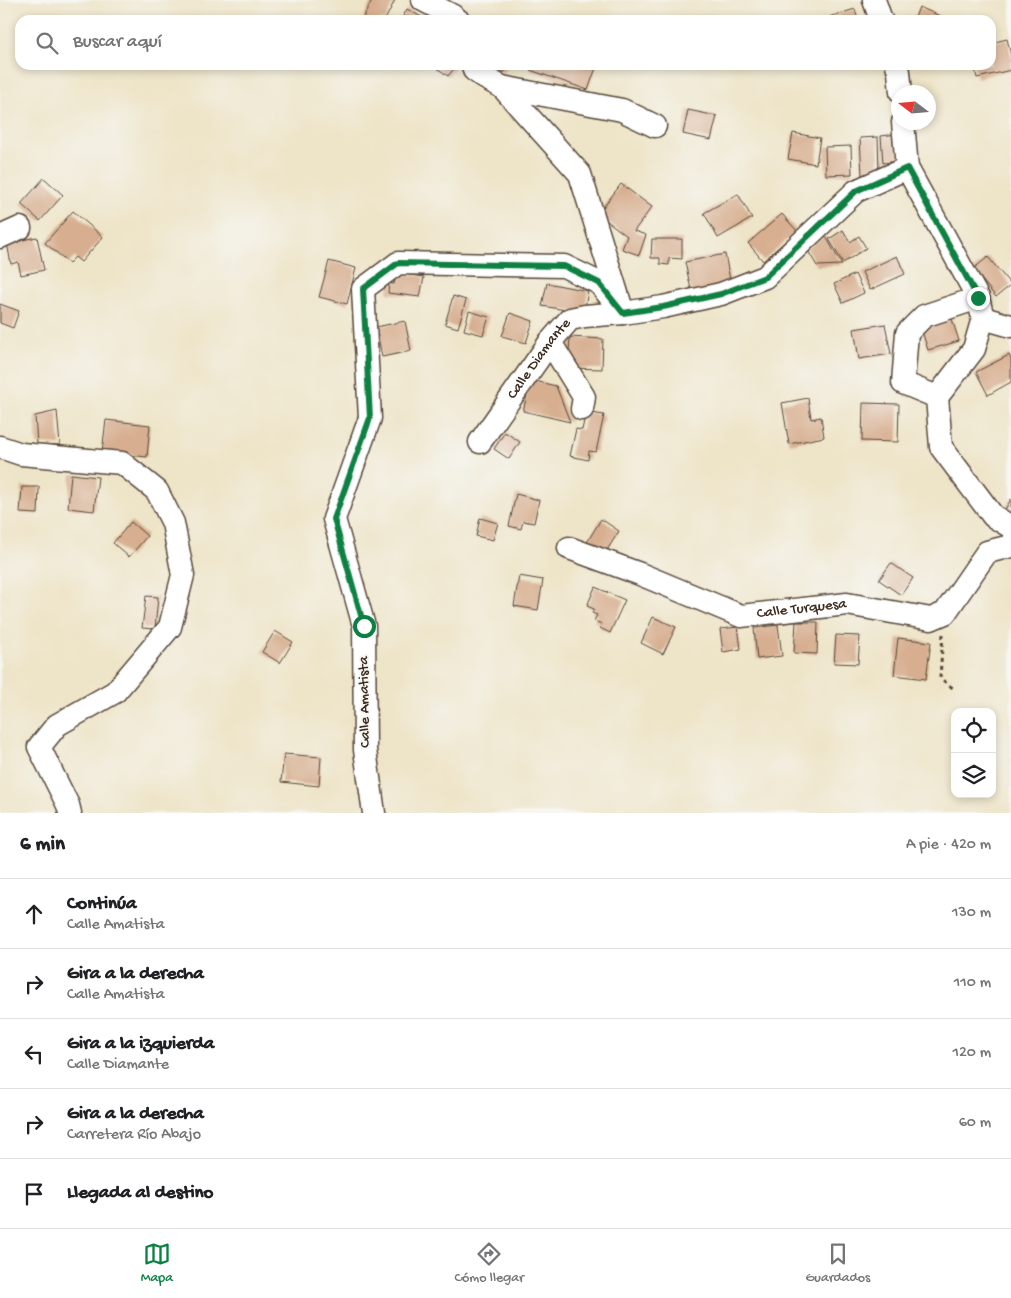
<!DOCTYPE html>
<html lang="es">
<meta charset="utf-8">
<style>
body{margin:0;font-family:"Gochi Hand",sans-serif;background:#f6f6f6;color:#202124}
.controls{position:absolute;right:15px;bottom:15px;display:grid;overflow:hidden;border-radius:10px;box-shadow:0 2px 8px #0003}
.controls button{width:45px;height:45px;display:grid;place-items:center;padding:0;border:0;border-bottom:1px solid #e0e0e0;background:#fff;color:#202124;font:25px sans-serif}
.compass{position:absolute;left:891px;top:85px;width:45px;height:45px;border-radius:50%;background:#fff;box-shadow:0 2px 8px #0003;rotate:286deg}
.stop{position:absolute;width:15px;height:15px;margin:-11px;border:4px solid #0b8043;border-radius:50%;background:#fff}
.stop.end{background:#0b8043;border-color:#fff;box-shadow:0 1px 5px #0008}
.list{margin:0;padding:0;list-style:none}
h2{display:flex;justify-content:space-between;align-items:center;height:65px;margin:0;padding:0 20px;font-size:21px}
h2 small{font-size:16px;font-weight:400;color:#757577}
.list li{display:grid;grid-template-columns:32px 1fr auto;gap:15px;align-items:center;box-sizing:border-box;height:70px;padding:0 20px;border-top:1px solid #e0e0e0}
.list b{display:block;font-size:19px;white-space:nowrap}
.list p{margin:0;font-size:16px;white-space:nowrap;color:#757577}
.list em{font-size:16px;font-style:normal;color:#757577}
.icon{flex:none;width:28px;height:28px;fill:none;stroke:currentColor;stroke-width:2;stroke-linecap:round;stroke-linejoin:round}
.map{position:relative;flex:none;width:1011px;height:813px;overflow:hidden}
.search{position:absolute;background:#fff;box-shadow:0 2px 8px #0003;left:15px;right:15px;top:15px;height:55px;display:flex;align-items:center;gap:12px;box-sizing:border-box;padding:0 18px;border-radius:15px;color:#757577;font-size:19px}
.sheet{height:415px;background:#fff}
nav{display:flex;justify-content:space-around;align-items:center;box-sizing:border-box;height:70px;border-top:1px solid #e0e0e0;background:#fff;font-size:14px;color:#757577}
nav a{display:grid;justify-items:center;gap:2px}
nav .on{color:#0b8043}
.map>svg:first-child{display:block}
.building{fill:#d7ae8f}
.lines{fill:none;stroke-linecap:round;stroke-linejoin:round}
.minor-casing{stroke:#564638;stroke-width:25}
.path{stroke:#564638;stroke-width:3;stroke-dasharray:4 4;stroke-linecap:butt}
.minor{stroke:#fff;stroke-width:22}
.route{stroke:#0b8043;stroke-width:6}
.labels{text-anchor:middle;dominant-baseline:central;stroke-width:4;stroke-linejoin:round;paint-order:stroke}
.street-label{font-size:15px;fill:#3b2a1e;stroke:#f6f6f2}
</style>
<div class="map">
<svg width="1011" height="813" viewBox="0 0 1011 813">
<rect width="100%" height="100%" fill="#f6f6f2"/>
<filter id="ink" filterUnits="userSpaceOnUse"><feTurbulence type="fractalNoise" baseFrequency=".02" numOctaves="2"/><feDisplacementMap in="SourceGraphic" scale="10" xChannelSelector="R" yChannelSelector="G"/><feConvolveMatrix kernelMatrix="1 2 1 2 8 2 1 2 1" color-interpolation-filters="sRGB"/></filter>
<filter id="wash" filterUnits="userSpaceOnUse"><feTurbulence type="fractalNoise" baseFrequency=".0096" numOctaves="4" result="noise"/><feDisplacementMap in="SourceGraphic" scale="20" xChannelSelector="R" yChannelSelector="G"/><feGaussianBlur stdDeviation="1.12" result="paint"/><feColorMatrix in="noise" values="0 0 0 0 0 0 0 0 0 0 0 0 0 0 0 0 0 1.4 0 .05"/><feComposite in="paint" operator="in"/></filter>
<g filter="url(#wash)">
<rect width="100%" height="100%" fill="#eee4c8"/>
<g id="blocks">
<path class="building" d="M372 0H395L385 20H362Z
M919 7 945 18 944 20H914Z
M407 9 427 20H401Z
M855 9 858 20H830L829 17Z
M1007 39 1011 55V70L977 78 974 65H991V43Z
M433 65H457L448 76Z
M487 65H508L504 73Z
M532 65H597L588 90 530 70Z
M688 110 717 116 711 140 683 134Z
M793 133 820 138 816 164 788 159Z
M897 134 900 161 883 163 881 136Z
M878 137 879 174 862 175 860 138Z
M851 146 852 174 826 175 825 147Z
M44 178 63 195 40 221 21 204Z
M621 184 652 207 634 231 646 235 639 255 622 249 627 236 598 214Z
M738 194 752 218 718 238 704 213Z
M73 211 103 237 81 262 75 257 69 263 45 243Z
M782 214 797 231 763 261 748 243Z
M843 230 850 242 859 236 866 248 843 263 829 239Z
M825 235 842 265 817 266 807 249Z
M37 237 44 270 21 275 18 262 11 264 7 243Z
M652 239H682V259L669 258V265L660 264V258H651Z
M725 254 731 285 692 294 685 262Z
M897 256 905 274 870 290 862 272Z
M988 257 1011 285 996 297 973 269Z
M329 261 356 268 347 304 319 297Z
M396 273 424 277 420 297 388 293 389 283 394 284Z
M855 274 864 293 843 303 834 284Z
M547 283 588 291 584 313 542 306Z
M453 296 466 300 458 328 445 324Z
M0 304 19 311 13 328 0 323Z
M469 311 489 317 483 335 464 330Z
M510 313 533 321 526 343 502 336Z
M952 319 959 341 928 350 921 328Z
M405 321 411 351 382 357 376 327Z
M885 324 891 354 859 359 854 329Z
M570 337 603 339 602 369 568 368Z
M1009 355 1011 359V382L988 395 976 372Z
M531 380 556 386 570 422 523 411Z
M808 398 811 419 821 417 824 437 789 444 782 403Z
M863 403 899 404 898 442 862 441Z
M57 411 60 445 37 444 35 416Z
M586 412 604 415 596 452 589 451 588 460 570 456 576 429 582 430Z
M106 420 150 425 147 457 102 452Z
M505 432 520 442 509 459 494 449Z
M71 474 98 477 94 511 68 508Z
M22 487H39L38 514 20 513Z
M516 494 539 500 534 523 523 521 521 529 509 526Z
M1011 499V518L1003 513Z
M480 518 498 523 493 540 476 536Z
M601 519 619 531 604 555 586 544Z
M131 522 147 536 129 557 113 543Z
M891 563 913 578 901 595 879 580Z
M519 576 543 580 538 610 514 606Z
M595 587 625 600 610 633 600 628 602 624 594 621 597 615 592 613 594 609 587 606Z
M146 596 158 597 155 629 142 628Z
M653 617 676 627 663 654 641 643Z
M796 622H818L817 654 794 653Z
M778 625 782 656 757 659 754 628Z
M738 627 741 649 723 652 720 629Z
M275 631 293 642 280 663 262 652Z
M836 635 860 636 858 664 834 663Z
M898 638 931 642 926 679 894 675Z
M284 754 321 757 319 786 281 782Z"/>
</g>
</g>
<g filter="url(#ink)">
<use href="#blocks" fill-opacity="0" stroke="#564638" stroke-width="1"/>
<g class="lines">
<defs>
<g id="minor">
<path d="M423 0 453 16 458 20"/>
<path d="M874 0 881 20"/>
<path d="M473 65 474 70 485 78 502 87 580 174 620 303"/>
<path d="M897 65 899 72 901 92"/>
<path d="M502 87 622 110 655 126"/>
<path d="M903 122 907 168 978 298 983 318 974 349 937 397 941 447 993 516 1011 527"/>
<path d="M0 237 20 228"/>
<path d="M983 318 1011 326"/>
<path d="M550 342 584 397 582 409"/>
<path d="M937 397 903 383 907 333 924 316 978 298"/>
<path id="s1" d="M480 442 550 342 570 319 585 316 623 313 663 307 721 294 765 277 856 191 907 168"/>
<path d="M0 447 21 454 122 463 157 491 173 523 183 575 170 627 115 692 57 725 39 747 68 805 70 813"/>
<path id="s2" d="M569 548 640 574 741 616 847 604 931 619 945 613 987 552 1011 546"/>
<path d="M374 813 365 750 364 626 334 519 370 418 363 289 398 263 564 266 599 283 623 313"/>
</g>
</defs>
<use href="#minor" class="minor-casing"/>
<path class="path" d="M943 634 940 678 954 689"/>
<use href="#minor" class="minor"/>
</g>
</g>
<g class="lines" filter="url(#ink)">
<path class="route" d="M364 626 334 519 370 418 363 289 398 263 564 266 599 283 623 313 663 307 721 294 765 277 856 191 907 168 978 298"/>
</g>
<g class="labels">
<g class="street-label">
<text stroke="none"><textPath href="#s1" startOffset="102">Calle Diamante</textPath></text>
<text stroke="none"><textPath href="#s2" startOffset="246">Calle Turquesa</textPath></text>
<text transform="translate(365 702) rotate(-91)">Calle Amatista</text>
</g>
</g>
</svg>
<div class="controls">
<button><svg class="icon" aria-label="locate" viewBox="0 0 24 24"><circle cx="12" cy="12" r="6"/><path d="M12 2v4M12 18v4M2 12h4M18 12h4"/></svg></button>
<button><svg class="icon" aria-label="layers" viewBox="0 0 24 24"><path d="M12 4l9 5-9 5-9-5zM3 14l9 5 9-5"/></svg></button>
</div>
<svg class="compass" viewBox="-18 -18 36 36"><path d="M0-13l5 13h-10z" fill="#e53935"/><path d="M0 13l5-13h-10z" fill="#757577"/></svg>
<div class="stop" style="left:364px;top:626px"></div>
<div class="stop end" style="left:978px;top:298px"></div>
<div class="search"><svg class="icon" aria-label="search" viewBox="0 0 24 24"><circle cx="10" cy="10" r="6"/><path d="M15 15l6 6"/></svg>Buscar aquí</div>
</div>
<section class="sheet">
<h2>6 min<small>A pie · 420 m</small></h2>
<ul class="list">
<li><svg class="icon" aria-label="ahead" viewBox="0 0 24 24"><path d="M12 20V5M6 11l6-6 6 6"/></svg><div><b>Continúa</b><p>Calle Amatista</p></div><em>130 m</em></li>
<li><svg class="icon" aria-label="right" viewBox="0 0 24 24"><path d="M7 20v-9h11M14 6l5 5-5 5"/></svg><div><b>Gira a la derecha</b><p>Calle Amatista</p></div><em>110 m</em></li>
<li><svg class="icon" aria-label="left" viewBox="0 0 24 24"><path d="M17 20v-9H6M10 6l-5 5 5 5"/></svg><div><b>Gira a la izquierda</b><p>Calle Diamante</p></div><em>120 m</em></li>
<li><svg class="icon" aria-label="right" viewBox="0 0 24 24"><path d="M7 20v-9h11M14 6l5 5-5 5"/></svg><div><b>Gira a la derecha</b><p>Carretera Río Abajo</p></div><em>60 m</em></li>
<li><svg class="icon" aria-label="arrive" viewBox="0 0 24 24"><path d="M6 21V4h12l-3 4 3 4H6"/></svg><div><b>Llegada al destino</b></div></li>
</ul>
</section>
<nav>
<a class="on"><svg class="icon" aria-label="map" viewBox="0 0 24 24"><path d="M3 6l6-2 6 2 6-2v14l-6 2-6-2-6 2zM9 4v14M15 6v14"/></svg>Mapa</a>
<a><svg class="icon" aria-label="directions" viewBox="0 0 24 24"><path d="M12 3l9 9-9 9-9-9zM9 14v-3h6M13 9l2 2-2 2"/></svg>Cómo llegar</a>
<a><svg class="icon" aria-label="saved" viewBox="0 0 24 24"><path d="M7 4h10v16l-5-4-5 4z"/></svg>Guardados</a>
</nav>
